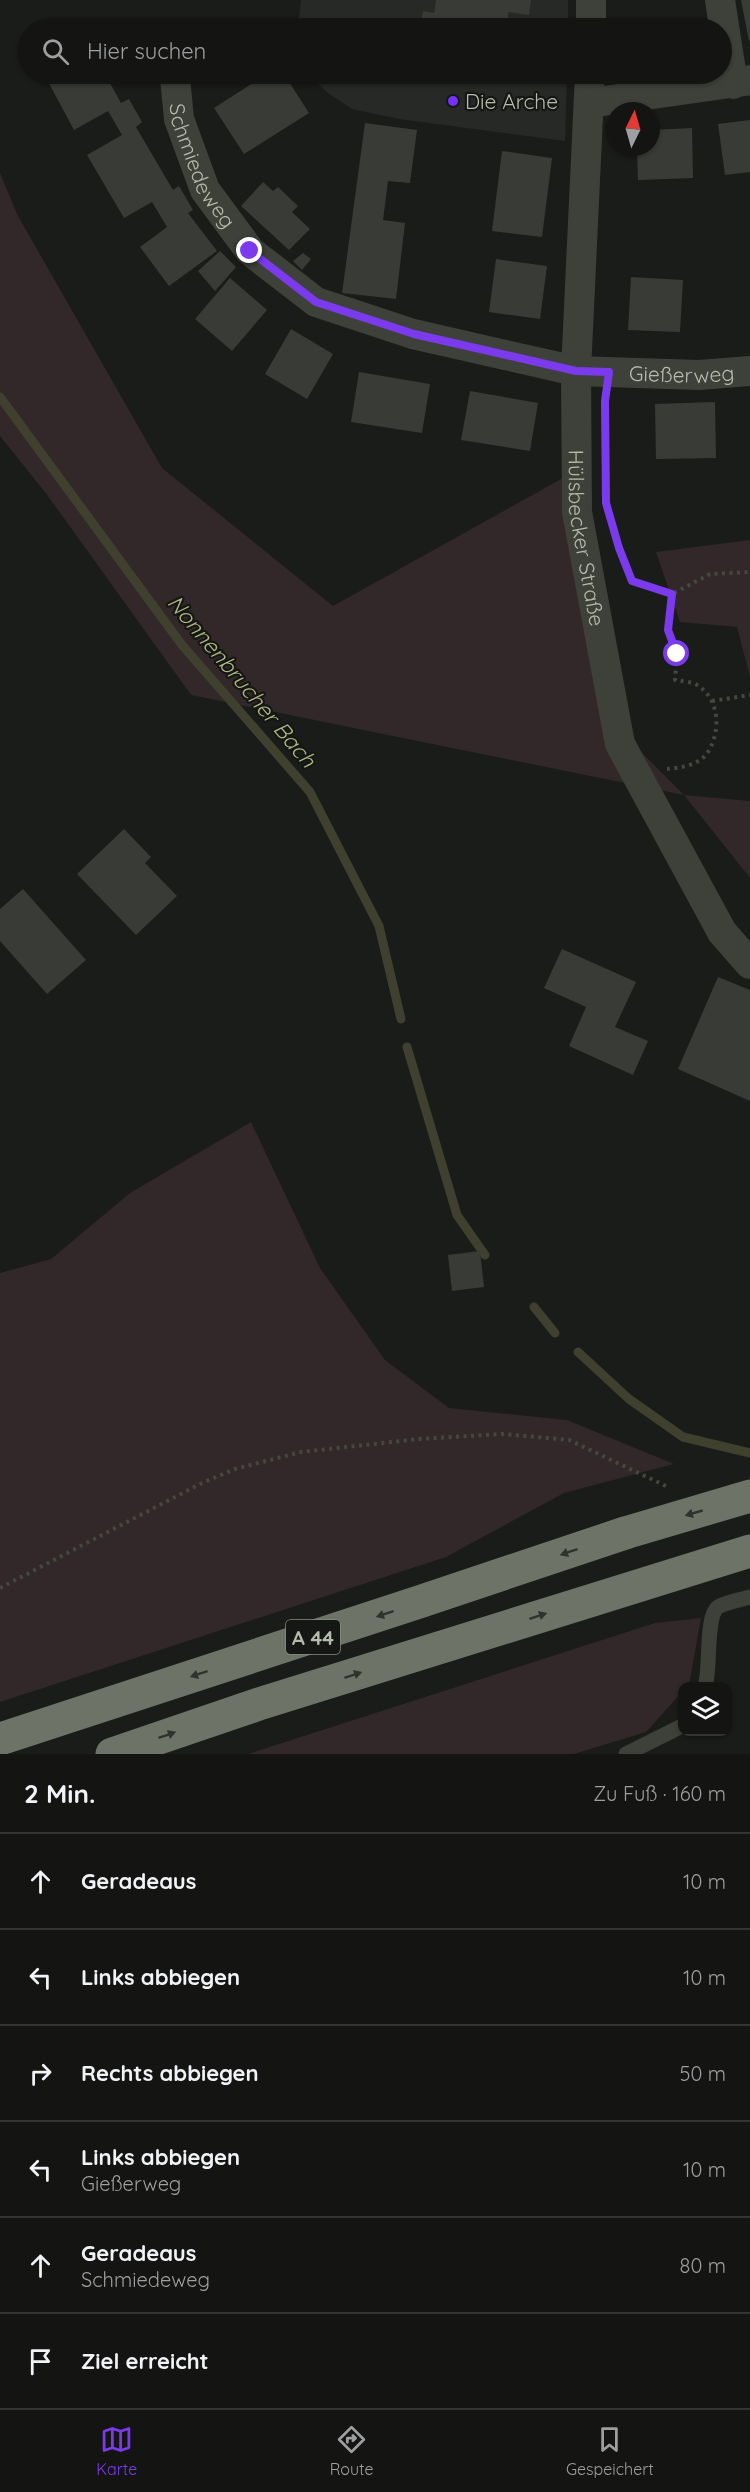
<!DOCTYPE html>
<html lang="de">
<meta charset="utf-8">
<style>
body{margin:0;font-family:Quicksand,sans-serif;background:#1d1e1c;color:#f1f3f6}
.controls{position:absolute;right:18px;bottom:18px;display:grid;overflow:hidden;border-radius:12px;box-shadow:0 2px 4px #0004}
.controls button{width:54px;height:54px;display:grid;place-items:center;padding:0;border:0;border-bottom:2px solid #333433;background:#141513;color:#f1f3f6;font:30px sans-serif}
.compass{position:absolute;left:606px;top:102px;width:54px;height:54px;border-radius:50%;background:#141513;box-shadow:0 2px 4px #0004;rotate:5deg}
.stop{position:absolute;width:18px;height:18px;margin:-14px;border:4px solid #7c3aed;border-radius:50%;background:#fff}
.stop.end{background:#7c3aed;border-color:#fff;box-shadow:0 2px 6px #0008}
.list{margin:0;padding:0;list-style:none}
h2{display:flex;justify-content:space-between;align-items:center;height:78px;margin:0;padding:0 24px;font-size:26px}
h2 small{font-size:20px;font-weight:400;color:#9d9fa0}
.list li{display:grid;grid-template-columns:39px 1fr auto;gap:18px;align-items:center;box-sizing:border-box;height:96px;padding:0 24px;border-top:2px solid #333433}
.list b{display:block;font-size:22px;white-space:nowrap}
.list p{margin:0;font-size:20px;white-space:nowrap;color:#9d9fa0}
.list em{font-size:20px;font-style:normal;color:#9d9fa0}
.icon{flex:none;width:33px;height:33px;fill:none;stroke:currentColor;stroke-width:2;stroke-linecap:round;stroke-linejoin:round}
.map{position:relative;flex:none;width:750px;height:1754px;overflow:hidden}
.search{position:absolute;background:#141513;box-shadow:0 2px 4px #0004;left:18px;right:18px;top:18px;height:66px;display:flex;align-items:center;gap:15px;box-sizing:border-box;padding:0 21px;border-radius:33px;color:#9d9fa0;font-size:22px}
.sheet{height:654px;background:#141513}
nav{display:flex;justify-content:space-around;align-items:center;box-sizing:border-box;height:84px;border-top:2px solid #333433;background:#141513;font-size:16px;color:#9d9fa0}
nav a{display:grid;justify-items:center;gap:3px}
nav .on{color:#7c3aed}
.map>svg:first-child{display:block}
.built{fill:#262925}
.green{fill:#322729}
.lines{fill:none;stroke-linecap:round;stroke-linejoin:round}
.stream{stroke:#3f412e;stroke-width:9}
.building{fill:#383b36}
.path{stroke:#454840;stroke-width:4;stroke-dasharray:3 4.5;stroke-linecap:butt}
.lane{stroke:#3e413a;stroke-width:15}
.street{stroke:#3e413a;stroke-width:30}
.highway{stroke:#6d7366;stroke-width:33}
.highway-bridge{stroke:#6d7366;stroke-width:33}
.oneway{fill:#2f332d}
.route{stroke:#7c3aed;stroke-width:8}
.poi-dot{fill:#752fff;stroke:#151714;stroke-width:2}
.labels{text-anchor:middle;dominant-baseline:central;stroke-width:4.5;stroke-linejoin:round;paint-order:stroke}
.shield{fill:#151714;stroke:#868a7e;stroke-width:1.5}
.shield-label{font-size:20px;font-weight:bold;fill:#b6bcab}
.poi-label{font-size:21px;fill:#b6bcab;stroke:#151714;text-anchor:start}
.street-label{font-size:21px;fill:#b6bcab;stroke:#151714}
.water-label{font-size:22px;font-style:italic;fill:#b1b980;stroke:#151714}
</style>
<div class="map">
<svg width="750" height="1754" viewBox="0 0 750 1754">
<rect width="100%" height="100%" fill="#1a1c19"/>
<path class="built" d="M301 0H568V28H298Z
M307 74H567L565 141 399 119 352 109 328 93Z"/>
<path class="green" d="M0 173 18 216 162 468 333 606 563 478 628 739 684 795 750 801V878L684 795 191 695 48 496 0 436Z
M750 540V677L737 627 680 622 656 552Z
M251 1122 320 1268 385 1360 449 1408 567 1420 674 1464 564 1493 446 1557 0 1702V1273L51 1259 130 1193Z
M701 1618 689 1685 682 1686V1692L646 1732 574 1754H248L655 1623Z"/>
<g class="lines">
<path class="stream" d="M0 397 182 645 310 792 379 926 401 1019
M407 1047 457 1215 485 1255
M534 1307 555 1333
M578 1352 629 1399 683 1437 750 1453"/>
</g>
<path class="building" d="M436 0H531L529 15 508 12V19L539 20 538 28H420L423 11 434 13Z
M741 0H750V41H749Z
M44 74H105L121 103 129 99 142 122 136 127 173 190 179 186 193 210 188 213 217 251 169 286 140 247 167 227 152 202 124 218 87 155 122 135 108 111 74 130Z
M223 74H246L229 83Z
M267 74H284L309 113 244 154 214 108Z
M442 74H468V78Z
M482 74H538V77H482Z
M750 120V172L725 175 718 124Z
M365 123 417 130 410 183 388 181 383 220 405 223 396 299 342 293Z
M692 128 693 178 638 180 637 147H651V130Z
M502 151 552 158 542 237 492 231Z
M263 182 273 191 278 187 298 206 292 212 310 229 289 250 241 206Z
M220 251 236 267 215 291 198 271Z
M303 253 311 259 302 270 293 261Z
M496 259 547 266 540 319 489 312Z
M631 277 683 280 680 332 628 330Z
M230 278 267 310 232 351 195 319Z
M291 329 333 354 307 399 265 374Z
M359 372 430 384 422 433 351 422Z
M470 391 538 403 530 451 461 440Z
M715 402 716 458 656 459 655 404Z
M124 829 151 857 145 863 177 896 136 935 77 874Z
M23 889 86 960 47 994 0 941V909Z
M562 949 636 982 615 1027 648 1041 633 1075 569 1046 586 1007 544 988Z
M718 977 750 990V1101L678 1069Z
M480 1251 484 1287 452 1291 448 1255Z"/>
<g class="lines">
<path class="path" d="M612 524 619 548 632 581 672 594 710 574 750 572
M712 701 750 695
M667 769C680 768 700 765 708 752 721 731 720 699 697 685 692 682 681 681 675 680L677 654 668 630 672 594
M0 1588 202 1483 235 1469 301 1452 419 1439 502 1434 569 1440 668 1487"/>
<path class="lane" d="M705 1686C711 1670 705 1616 718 1607 726 1602 740 1600 750 1597
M626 1754 682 1726"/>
<g class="street">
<path d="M720 0 733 84"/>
<path d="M591 28V0"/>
<path id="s1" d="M590 74 576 371 577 512 620 744 722 932 750 964"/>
<path id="s2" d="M175 78 179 119 205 190 250 251 316 302 413 334 576 371 699 375 750 371"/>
<path d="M590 103 750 80"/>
</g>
<path class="highway" d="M0 1739 419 1602 625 1533
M112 1754 262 1703 750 1551"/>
<path class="highway-bridge" d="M625 1533 750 1496"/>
</g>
<defs><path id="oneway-solid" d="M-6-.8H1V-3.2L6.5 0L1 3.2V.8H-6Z" transform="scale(1.5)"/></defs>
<g class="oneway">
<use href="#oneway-solid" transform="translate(694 1513) rotate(164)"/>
<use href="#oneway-solid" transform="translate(569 1552) rotate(161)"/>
<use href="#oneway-solid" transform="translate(385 1614) rotate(162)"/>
<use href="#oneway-solid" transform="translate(538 1616) rotate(-18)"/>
<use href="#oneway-solid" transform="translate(199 1674) rotate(162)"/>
<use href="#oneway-solid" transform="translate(353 1675) rotate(-18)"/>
<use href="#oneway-solid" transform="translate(167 1735) rotate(-19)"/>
</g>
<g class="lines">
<path class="route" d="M250 251 316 302 414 334 576 371 609 372 605 401 606 503 619 548 632 581 672 594 668 630 677 654"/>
</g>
<circle class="poi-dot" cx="453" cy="101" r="6"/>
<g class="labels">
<rect class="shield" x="286" y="1620" width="54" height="34" rx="4.5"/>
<g class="shield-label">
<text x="313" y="1637">A 44</text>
</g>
<g class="poi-label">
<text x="465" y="101">Die Arche</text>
</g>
<g class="street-label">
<text stroke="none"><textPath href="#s2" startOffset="93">Schmiedeweg</textPath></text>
<text stroke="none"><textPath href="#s2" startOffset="651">Gießerweg</textPath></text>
<text stroke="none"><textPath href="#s1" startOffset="465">Hülsbecker Straße</textPath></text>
</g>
<g class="water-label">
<text transform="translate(242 681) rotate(50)">Nonnenbrucher Bach</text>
</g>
</g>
</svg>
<div class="controls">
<button><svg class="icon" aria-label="layers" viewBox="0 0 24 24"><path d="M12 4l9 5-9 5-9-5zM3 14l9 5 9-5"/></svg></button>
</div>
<svg class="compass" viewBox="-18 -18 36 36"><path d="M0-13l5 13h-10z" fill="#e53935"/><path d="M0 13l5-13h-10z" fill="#9d9fa0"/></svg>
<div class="stop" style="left:677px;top:654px"></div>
<div class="stop end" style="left:250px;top:251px"></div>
<div class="search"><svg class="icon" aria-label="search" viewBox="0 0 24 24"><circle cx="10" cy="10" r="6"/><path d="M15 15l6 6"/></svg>Hier suchen</div>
</div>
<section class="sheet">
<h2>2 Min.<small>Zu Fuß · 160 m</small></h2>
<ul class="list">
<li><svg class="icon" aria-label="ahead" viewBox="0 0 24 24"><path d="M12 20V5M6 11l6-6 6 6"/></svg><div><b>Geradeaus</b></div><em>10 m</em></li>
<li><svg class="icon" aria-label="left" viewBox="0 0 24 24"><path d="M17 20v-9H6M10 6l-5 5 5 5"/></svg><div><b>Links abbiegen</b></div><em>10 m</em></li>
<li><svg class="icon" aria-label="right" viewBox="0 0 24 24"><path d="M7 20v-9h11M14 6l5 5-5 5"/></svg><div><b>Rechts abbiegen</b></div><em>50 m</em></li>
<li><svg class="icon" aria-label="left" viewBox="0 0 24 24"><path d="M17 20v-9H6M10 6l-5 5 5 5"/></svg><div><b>Links abbiegen</b><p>Gießerweg</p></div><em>10 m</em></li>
<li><svg class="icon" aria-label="ahead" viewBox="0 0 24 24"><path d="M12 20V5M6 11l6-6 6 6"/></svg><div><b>Geradeaus</b><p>Schmiedeweg</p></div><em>80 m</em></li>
<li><svg class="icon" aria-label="arrive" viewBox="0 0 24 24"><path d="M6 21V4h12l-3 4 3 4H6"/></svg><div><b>Ziel erreicht</b></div></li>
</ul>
</section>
<nav>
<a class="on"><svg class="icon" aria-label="map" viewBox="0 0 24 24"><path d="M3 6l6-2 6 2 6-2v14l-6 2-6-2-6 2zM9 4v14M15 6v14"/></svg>Karte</a>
<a><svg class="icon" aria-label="directions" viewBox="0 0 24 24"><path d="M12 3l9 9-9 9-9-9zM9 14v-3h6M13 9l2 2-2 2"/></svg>Route</a>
<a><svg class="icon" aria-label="saved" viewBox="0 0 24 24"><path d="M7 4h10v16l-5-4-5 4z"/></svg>Gespeichert</a>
</nav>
